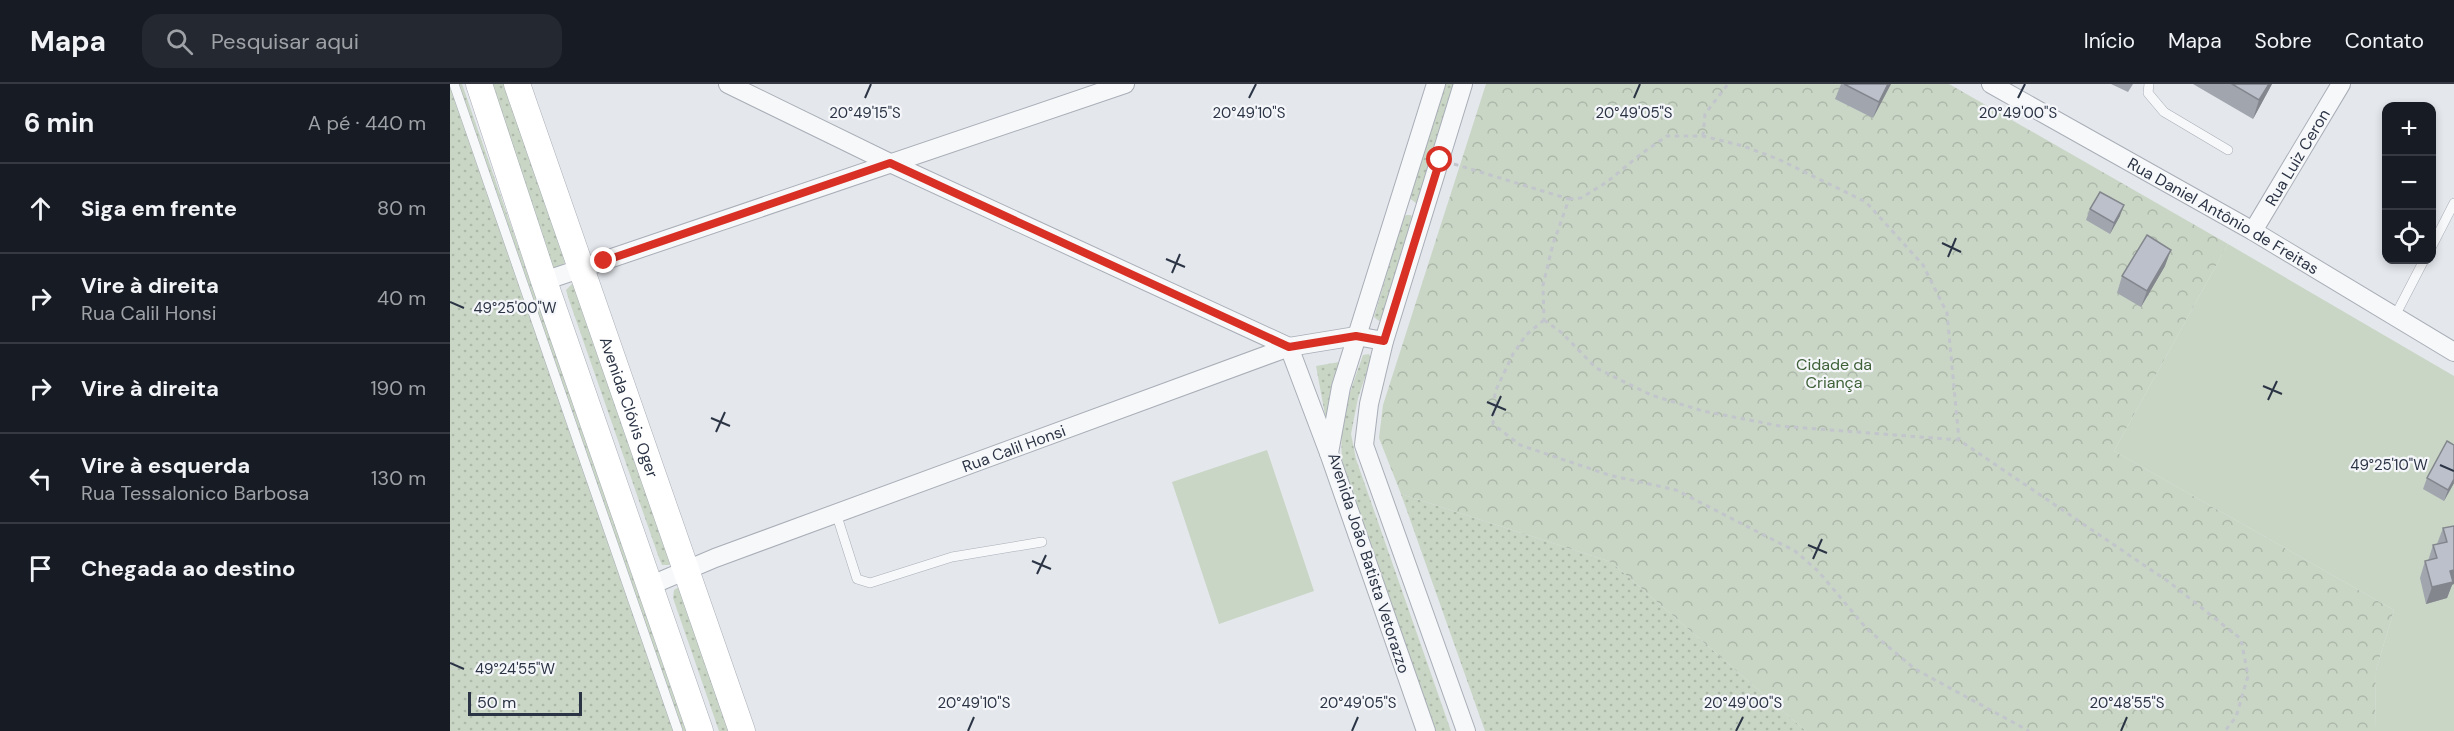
<!DOCTYPE html>
<html lang="pt">
<meta charset="utf-8">
<style>
body{margin:0;font-family:"DM Sans",sans-serif;background:#242831;color:#f1f3f6}
.controls{position:absolute;right:18px;top:18px;display:grid;overflow:hidden;border-radius:12px;box-shadow:0 3px 9px #0003}
.controls button{width:54px;height:54px;display:grid;place-items:center;padding:0;border:0;border-bottom:2px solid #363941;background:#171b24;color:#f1f3f6;font:30px sans-serif}
.scale{position:absolute;left:18px;bottom:15px;width:114px;box-sizing:border-box;padding-left:6px;border:3px solid #2b3445;border-top:0;font-size:16px;line-height:21px;white-space:nowrap;color:#2b3445;-webkit-text-stroke:4px #f4f6f9;paint-order:stroke}
.stop{position:absolute;width:18px;height:18px;margin:-14px;border:4px solid #d93025;border-radius:50%;background:#fff}
.stop.end{background:#d93025;border-color:#fff;box-shadow:0 2px 6px #0008}
.list{margin:0;padding:0;list-style:none}
h2{display:flex;justify-content:space-between;align-items:center;height:78px;margin:0;padding:0 24px;font-size:26px}
h2 small{font-size:20px;font-weight:400;color:#9ea1a6}
.list li{display:grid;grid-template-columns:39px 1fr auto;gap:18px;align-items:center;box-sizing:border-box;height:90px;padding:0 24px;border-top:2px solid #363941}
.list b{display:block;font-size:22px;white-space:nowrap}
.list p{margin:0;font-size:20px;white-space:nowrap;color:#9ea1a6}
.list em{font-size:20px;font-style:normal;color:#9ea1a6}
.icon{flex:none;width:33px;height:33px;fill:none;stroke:currentColor;stroke-width:2;stroke-linecap:round;stroke-linejoin:round}
.map{position:relative;flex:none;width:2004px;height:647px;overflow:hidden}
header{display:flex;align-items:center;gap:36px;box-sizing:border-box;height:84px;padding:0 30px;background:#171b24;border-bottom:2px solid #363941}
header strong{font-size:28px}
nav{display:flex;gap:33px;margin-inline-start:auto;font-size:21px}
.search{width:420px;height:54px;background:#242831;display:flex;align-items:center;gap:15px;box-sizing:border-box;padding:0 21px;border-radius:18px;color:#9ea1a6;font-size:22px}
main{display:flex}
aside{flex:1;background:#171b24}
.map>svg:first-child{display:block}
.grass{fill:url(#grass-dots)}
.forest{fill:url(#forest-crowns)}
.pitch{fill:#c9d6c5}
.lines{fill:none;stroke-linecap:round;stroke-linejoin:round}
.lane-casing{stroke:#a9aeb7;stroke-width:10}
.street-casing{stroke:#a9aeb7;stroke-width:20}
.secondary-casing{stroke:#a9aeb7;stroke-width:27}
.path{stroke:#c2c5cb;stroke-width:3;stroke-dasharray:4.5 4.5;stroke-linecap:butt}
.lane{stroke:#f7f8fa;stroke-width:9}
.street{stroke:#f7f8fa;stroke-width:18}
.secondary{stroke:#fff;stroke-width:26}
.wall{fill:#a1a5ae}
.shaded-wall{fill:#83868d}
.building{fill:#bbc0ca;stroke:#83868d;stroke-width:1.5}
.route{stroke:#d93025;stroke-width:8}
.ticks{fill:none;stroke:#2b3445;stroke-width:2}
.labels{text-anchor:middle;dominant-baseline:central;stroke-width:4.5;stroke-linejoin:round;paint-order:stroke}
.street-label{font-size:16px;fill:#2b3445;stroke:#f4f6f9}
.park-label{font-size:16px;fill:#3f6138;stroke:#f4f6f9}
.ticks-label{font-size:15px;text-anchor:middle;fill:#2b3445;stroke:#f4f6f9;stroke-width:4.5;stroke-linejoin:round;paint-order:stroke}
</style>
<header>
<strong>Mapa</strong>
<div class="search"><svg class="icon" aria-label="search" viewBox="0 0 24 24"><circle cx="10" cy="10" r="6"/><path d="M15 15l6 6"/></svg>Pesquisar aqui</div>
<nav><a>Início</a><a>Mapa</a><a>Sobre</a><a>Contato</a></nav>
</header>
<main>
<aside>
<h2>6 min<small>A pé · 440 m</small></h2>
<ul class="list">
<li><svg class="icon" aria-label="ahead" viewBox="0 0 24 24"><path d="M12 20V5M6 11l6-6 6 6"/></svg><div><b>Siga em frente</b></div><em>80 m</em></li>
<li><svg class="icon" aria-label="right" viewBox="0 0 24 24"><path d="M7 20v-9h11M14 6l5 5-5 5"/></svg><div><b>Vire à direita</b><p>Rua Calil Honsi</p></div><em>40 m</em></li>
<li><svg class="icon" aria-label="right" viewBox="0 0 24 24"><path d="M7 20v-9h11M14 6l5 5-5 5"/></svg><div><b>Vire à direita</b></div><em>190 m</em></li>
<li><svg class="icon" aria-label="left" viewBox="0 0 24 24"><path d="M17 20v-9H6M10 6l-5 5 5 5"/></svg><div><b>Vire à esquerda</b><p>Rua Tessalonico Barbosa</p></div><em>130 m</em></li>
<li><svg class="icon" aria-label="arrive" viewBox="0 0 24 24"><path d="M6 21V4h12l-3 4 3 4H6"/></svg><div><b>Chegada ao destino</b></div></li>
</ul>
</aside>
<div class="map">
<svg width="2004" height="647" viewBox="0 0 2004 647">
<defs>
<pattern id="grass-dots" width="8" height="8" patternUnits="userSpaceOnUse" patternTransform="scale(1.5)"><rect width="8" height="8" fill="#c9d6c5"/><path d="M2 2h.1M6 6h.1" fill="none" stroke="#adb8ab" stroke-width="1.8" stroke-linecap="round"/></pattern>
<pattern id="forest-crowns" width="20" height="18" patternUnits="userSpaceOnUse" patternTransform="scale(1.5)"><rect width="20" height="18" fill="#c9d6c5"/><path d="M2 6a3 3 0 1 1 6 0M12 15a3 3 0 1 1 6 0" fill="none" stroke="#adb8ab"/></pattern>
</defs>
<rect width="100%" height="100%" fill="#e4e7ec"/>
<path class="grass" d="M0 0H12L236 647H0Z
M39 0H55L116 177 109 185 101 183Z
M995 0H1007L970 118 966 119 959 114Z
M956 131H961L964 136 934 236 929 237 924 233 953 135Z
M122 200 130 201 224 477 219 481H212L209 474 119 216 116 206Z
M919 270 921 275 908 314 901 350 906 375 1001 647H984L894 390C886 342 898 314 913 271Z
M895 277 878 347 866 282Z
M951 410 1161 478 1356 647H1035Z
M229 503 286 647H269L223 514 224 506Z"/>
<path class="forest" d="M1036 0H1499L1778 160 1664 367 1944 526 1926 586 1925 647H1356L1161 478 951 410 929 354 933 321Z"/>
<path class="pitch" d="M1778 160 2004 292V647H1925L1926 586 1944 526 1664 367Z
M817 366 864 507 769 540 722 398Z"/>
<g class="lines">
<defs>
<path id="lane" d="M4 0 228 647
M1699 0 1698 9 1714 28 1778 66
M1982 162 2004 119
M1945 232 1974 176
M386 429 407 495 420 499 502 473 592 458"/>
<g id="street">
<path d="M278 0 440 79 839 263 879 369"/>
<path d="M1013 0 934 257 919 320 914 361 1016 647"/>
<path id="s1" d="M1541 0 1803 147 2004 268"/>
<path id="s2" d="M1803 147 1891 0"/>
<path d="M94 197 675 0"/>
<path id="s3" d="M199 502 265 474 839 263 906 252 934 257"/>
<path d="M976 647 879 369 891 303 986 0"/>
</g>
<g id="secondary">
<path d="M29 0 94 197 250 647"/>
<path id="s4" d="M67 0 292 647"/>
</g>
</defs>
<use href="#lane" class="lane-casing"/>
<use href="#street" class="street-casing"/>
<use href="#secondary" class="secondary-casing"/>
<path class="path" d="M1253 52 1255 30 1278 0
M1004 80 1119 115 1103 160 1093 201 1094 236
M1119 115 1131 114 1157 98 1191 70 1217 52H1253L1293 62 1328 75 1416 118 1473 181 1497 229 1509 356
M1094 236 1112 249 1146 284 1201 311 1253 327 1330 342 1509 356 1719 498 1791 555 1798 592 1786 633 1775 647
M1094 236 1076 251 1063 270 1045 308 1043 340 1070 361 1159 391 1226 406 1345 467 1368 487 1417 545 1465 585 1579 647"/>
<use href="#lane" class="lane"/>
<use href="#street" class="street"/>
<use href="#secondary" class="secondary"/>
</g>
<path class="wall" d="M1391 0H1441L1423 34 1385 15Z
M1661 0H1683L1678 8Z
M1743 0H1822L1803 35Z
M1640 125 1670 132 1660 150 1636 136Z
M1715 182 1691 223 1667 209 1672 192Z
M1977 394 2004 399 1994 417 1973 405Z
M2004 442 2002 501 1997 514 1976 520 1970 494 1975 477H1978L1983 461 1987 460 1993 444Z"/>
<path class="shaded-wall" d="M1438 0H1441L1423 34 1429 18Z
M1819 0H1822L1803 35 1809 16Z
M1674 121 1670 132 1660 150 1664 139Z
M1721 166 1715 182 1691 223 1697 207Z
M2004 395V399L1994 417 1998 406Z
M2004 486V500L2002 501 1997 514 1976 520 1982 503 2000 487Z"/>
<path class="building" d="M1394 0H1438L1429 18Z
M1782 0H1819L1809 16Z
M1650 108 1674 121 1664 139 1640 125Z
M1697 151 1721 166 1697 207 1672 192Z
M1997 357 2004 361V395L1998 406 1977 394Z
M2004 442V486L2000 487 2003 498 1982 503 1975 477 1987 474 1983 461 1997 458 1993 444Z"/>
<g class="lines">
<path class="route" d="M154 177 440 79 839 263 906 252 934 257 990 76"/>
</g>
<path class="ticks" d="M415 14 421 0M799 14 806 0M1184 14 1190 0M1568 14 1575 0M1492 159 1511 168M1498 173 1506 154M716 175 735 183M722 189 730 170M0 218 14 224M1813 302 1832 310M1818 316 1827 297M1037 318 1056 326M1042 332 1051 312M261 334 280 342M266 348 275 328M1990 381 2004 387M1358 461 1377 469M1363 475 1372 455M582 477 601 485M587 490 596 471M0 579 14 585M518 647 524 633M902 647 908 633M1286 647 1293 633M1671 647 1677 633"/>
<g class="labels">
<g class="street-label">
<text stroke="none"><textPath href="#s2" startOffset="86">Rua Luiz Ceron</textPath></text>
<text stroke="none"><textPath href="#s1" startOffset="267">Rua Daniel Antônio de Freitas</textPath></text>
<text stroke="none"><textPath href="#s4" startOffset="342">Avenida Clóvis Oger</textPath></text>
<text stroke="none"><textPath href="#s3" startOffset="390">Rua Calil Honsi</textPath></text>
<text transform="translate(919 479) rotate(72)">Avenida João Batista Vetorazzo</text>
</g>
<g class="park-label">
<text x="1384" y="280">Cidade da<tspan x="1384" dy="18">Criança</tspan></text>
</g>
</g>
<g class="ticks-label">
<text x="415" y="34">20°49'15"S</text>
<text x="799" y="34">20°49'10"S</text>
<text x="1184" y="34">20°49'05"S</text>
<text x="1568" y="34">20°49'00"S</text>
<text x="65" y="229">49°25'00"W</text>
<text x="1939" y="386">49°25'10"W</text>
<text x="65" y="590">49°24'55"W</text>
<text x="524" y="624">20°49'10"S</text>
<text x="908" y="624">20°49'05"S</text>
<text x="1293" y="624">20°49'00"S</text>
<text x="1677" y="624">20°48'55"S</text>
</g>
</svg>
<div class="controls">
<button>+</button>
<button>−</button>
<button><svg class="icon" aria-label="locate" viewBox="0 0 24 24"><circle cx="12" cy="12" r="6"/><path d="M12 2v4M12 18v4M2 12h4M18 12h4"/></svg></button>
</div>
<div class="scale">50 m</div>
<div class="stop" style="left:990px;top:76px"></div>
<div class="stop end" style="left:154px;top:177px"></div>
</div>
</main>
